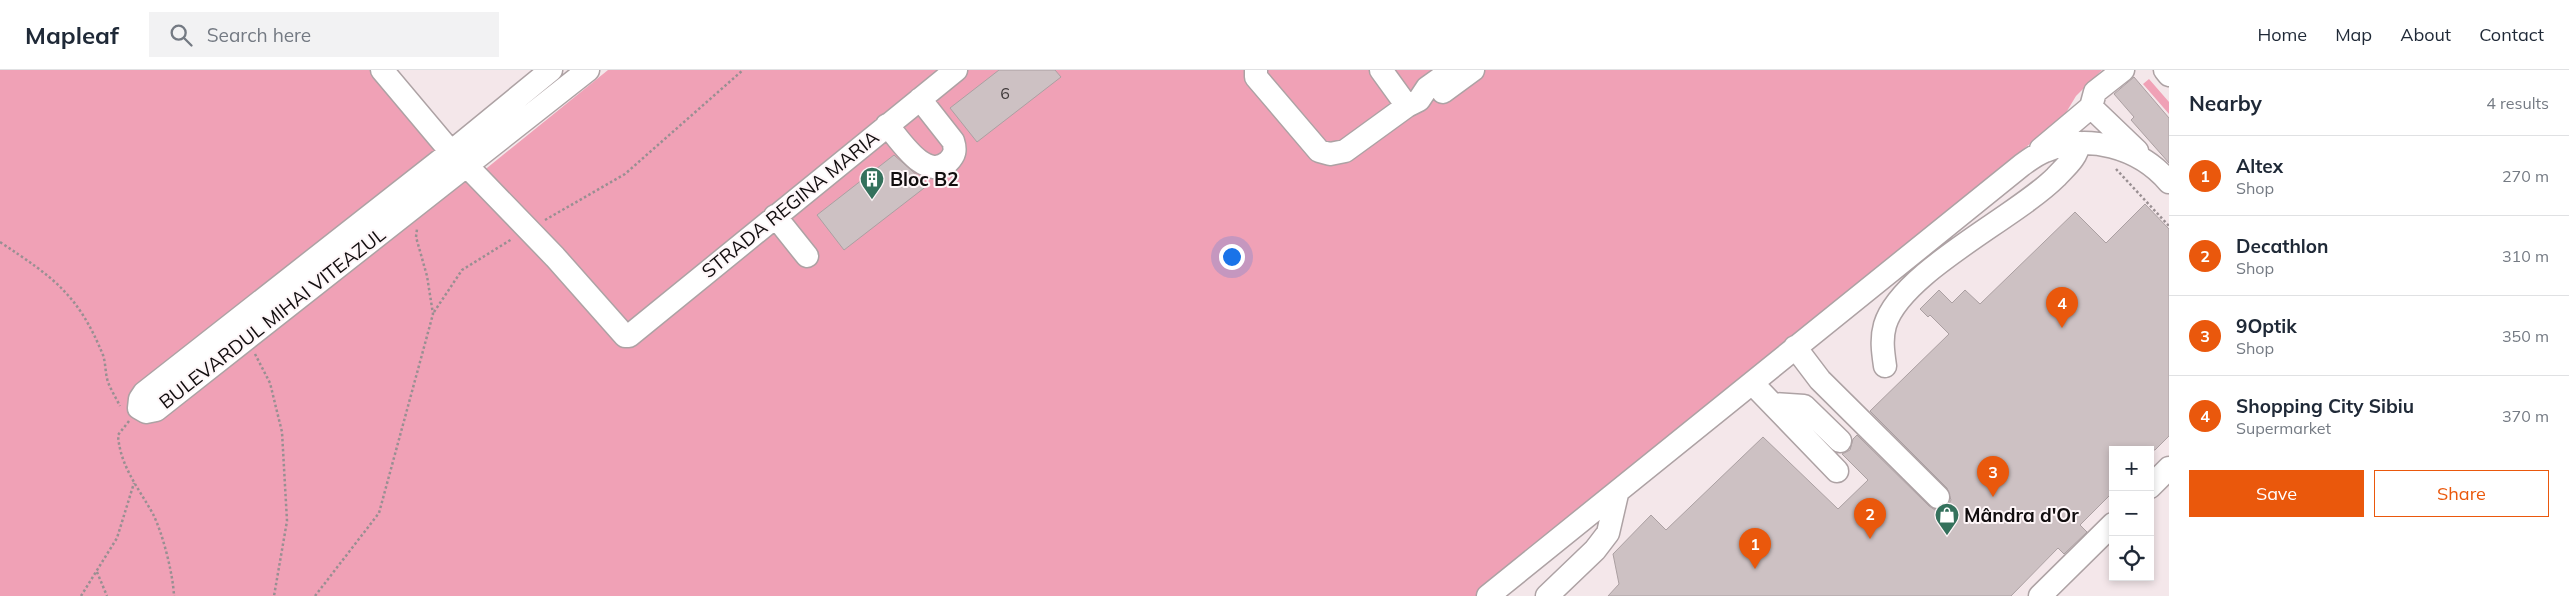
<!DOCTYPE html>
<meta charset="utf-8">
<style>
body{margin:0;font-family:Mulish,sans-serif;background:#f2f2f3;color:#1f2937}
.controls{position:absolute;right:15px;bottom:15px;display:grid;overflow:hidden;border-radius:0px;box-shadow:0 2px 8px #0003}
.controls button{width:45px;height:45px;display:grid;place-items:center;padding:0;border:0;border-bottom:1px solid #e0e1e3;background:#fff;color:#1f2937;font:25px sans-serif}
.you{position:absolute;left:1231px;top:186px;width:18px;height:18px;margin:-12px;border:4px solid #fff;border-radius:50%;background:#1a73e8;box-shadow:0 0 0 8px #1a73e833}
.badge{display:grid;place-items:center;width:32px;height:32px;border-radius:50%;background:#ea580c;color:#fff;font-size:16px;font-weight:700}
.pin{position:absolute;translate:-50% -41px;filter:drop-shadow(0 1px 2px #0008)}
.pin::after{content:'';position:absolute;top:26px;width:18px;height:15px;background:inherit;clip-path:polygon(0 0,100% 0,50% 100%)}
.list{margin:0;padding:0;list-style:none}
h2{display:flex;justify-content:space-between;align-items:center;height:65px;margin:0;padding:0 20px;font-size:21px}
h2 small{font-size:16px;font-weight:400;color:#747a83}
.list li{display:grid;grid-template-columns:32px 1fr auto;gap:15px;align-items:center;box-sizing:border-box;height:80px;padding:0 20px;border-top:1px solid #e0e1e3}
.list b{display:block;font-size:19px;white-space:nowrap}
.list p{margin:0;font-size:16px;white-space:nowrap;color:#747a83}
.list em{font-size:16px;font-style:normal;color:#747a83}
.actions{display:flex;gap:10px;padding:15px 20px}
.actions a{flex:1;padding:11px 0;border:1px solid #ea580c;border-radius:0px;text-align:center;font-size:18px;color:#ea580c}
.actions .main{background:#ea580c;color:#fff}
.icon{flex:none;width:28px;height:28px;fill:none;stroke:currentColor;stroke-width:2;stroke-linecap:round;stroke-linejoin:round}
.map{position:relative;flex:none;width:2169px;height:526px;overflow:hidden}
header{display:flex;align-items:center;gap:30px;box-sizing:border-box;height:70px;padding:0 25px;background:#fff;border-bottom:1px solid #e0e1e3}
header strong{font-size:24px}
nav{display:flex;gap:28px;margin-inline-start:auto;font-size:18px}
.search{width:350px;height:45px;background:#f2f2f3;display:flex;align-items:center;gap:12px;box-sizing:border-box;padding:0 18px;border-radius:0px;color:#747a83;font-size:19px}
main{display:flex}
aside{flex:1;background:#fff}
.map>svg:first-child{display:block}
.green{fill:#f0a1b6}
.building{fill:#cdc1c3;stroke:#aba0a2}
.lines{fill:none;stroke-linecap:round;stroke-linejoin:round}
.minor-casing{stroke:#ada2a4;stroke-width:25}
.path{stroke:#998f92;stroke-width:2.5;stroke-dasharray:2.5 2.5;stroke-linecap:butt}
.minor{stroke:#fff;stroke-width:22}
.labels{text-anchor:middle;dominant-baseline:central;stroke-width:4;stroke-linejoin:round;paint-order:stroke}
.number-label{font-size:16px;fill:#403a3b}
.poi-label{font-size:19px;font-weight:bold;fill:#110d0e;stroke:#fef6f8;text-anchor:start}
.street-label{font-size:19px;fill:#110d0e;stroke:#fef6f8}
</style>
<header>
<strong>Mapleaf</strong>
<div class="search"><svg class="icon" aria-label="search" viewBox="0 0 24 24"><circle cx="10" cy="10" r="6"/><path d="M15 15l6 6"/></svg>Search here</div>
<nav><a>Home</a><a>Map</a><a>About</a><a>Contact</a></nav>
</header>
<main>
<div class="map">
<svg width="2169" height="526" viewBox="0 0 2169 526">
<rect width="100%" height="100%" fill="#f4e7ea"/>
<path class="green" d="M0 0H393L482 102 608 0H2102L2076 26 2064 46 1651 385 1476 526H0Z
M2149 9 2169 32V44L2143 14Z"/>
<path class="building" d="M999 0H1055L1061 7 977 72 950 38Z
M2134 7 2169 48V93L2131 50 2134 47 2114 24Z
M894 85 928 115 844 180 817 145Z
M2145 134 2169 159V366L2155 380H2113V422L2080 455 2087 462 2064 484 2058 478 2011 526H1608L1619 514 1613 484 1651 445 1666 460 1763 367 1838 439 1868 410 1842 384 1850 380 1853 369 1857 365 1929 436 1935 440 1947 437 1951 430 1947 418 1870 341 1949 264 1930 245 1928 247 1920 239 1939 220 1952 233 1965 220 1980 234 2075 142 2106 173Z"/>
<g class="lines">
<defs>
<path id="minor" d="M382 0 451 82 467 96 555 187 625 266H629L956 0
M551 0 451 82 144 323 140 329 139 338 146 342 156 340 588 0
M1256 0V7L1319 81 1330 84 1345 81 1407 36 1419 30 1427 18 1452 0
M1381 0 1407 36
M2165 0 2169 5
M1443 22 1473 0
M2091 37 2137 81
M887 55C901 71 925 111 948 92 955 85 956 80 953 71L920 29
M2041 79 2091 37 2095 22 2123 0
M775 146 807 186
M1795 277 1820 310 1938 427
M1885 296C1883 282 1881 269 1885 255 1901 202 2015 148 2056 107 2066 96 2077 88 2079 73
M1752 313 1837 401
M1773 334 1804 336 1840 371
M2150 417 2169 398
M1488 526 2022 95C2029 90 2037 84 2045 81 2088 63 2139 77 2169 112
M1547 526 1595 480 1608 463 1617 424
M2040 526 2113 454"/>
</defs>
<use href="#minor" class="minor-casing"/>
<path class="path" d="M2116 99 2169 156
M545 150 625 104 743 0
M0 172C54 208 78 224 103 285 106 294 105 303 108 312 111 320 116 328 120 336
M434 242 462 200 512 169
M255 284 270 313 282 362 287 451 274 526
M129 351 118 365C120 396 138 417 153 444 163 464 173 504 174 526
M97 502 107 526
M81 526 117 468 134 413
M315 526 379 443 433 244 427 206 416 167 417 159"/>
<use href="#minor" class="minor"/>
</g>
<defs>
<symbol id="building-pin" viewBox="-11 -11 22 30"><path d="M0 17L-7.5 6A9.5 9.5 0 1 1 7.5 6Z" fill="#34715c" stroke="#fef6f8"/><path d="M-4-6H4V6H1V3H-1V6H-4ZM-2.5-4.3h1.7v1.8h-1.7ZM.8-4.3h1.7v1.8H.8ZM-2.5-1h1.7V.8h-1.7ZM.8-1h1.7V.8H.8Z" fill="#fff"/></symbol>
<symbol id="shop-pin" viewBox="-11 -11 22 30"><path d="M0 17L-7.5 6A9.5 9.5 0 1 1 7.5 6Z" fill="#34715c" stroke="#fef6f8"/><path d="M-5-2.5h2.3a2.7 3.5 0 0 1 5.4 0H5L5.5 6h-11ZM-1.5-2.5h3a1.5 2.3 0 0 0-3 0Z" fill="#fff"/></symbol>
</defs>
<g fill-rule="evenodd">
<use href="#building-pin" x="858" y="95" width="28" height="38"/>
<use href="#shop-pin" x="1933" y="431" width="28" height="38"/>
</g>
<g class="labels">
<g class="number-label">
<text x="1005" y="23">6</text>
</g>
<g class="poi-label">
<text x="890" y="109">Bloc B2</text>
<text x="1964" y="445">Mândra d'Or</text>
</g>
<g class="street-label">
<text transform="translate(790 134) rotate(-39)">STRADA REGINA MARIA</text>
<text transform="translate(272 248) rotate(-38)">BULEVARDUL MIHAI VITEAZUL</text>
</g>
</g>
</svg>
<div class="controls">
<button>+</button>
<button>−</button>
<button><svg class="icon" aria-label="locate" viewBox="0 0 24 24"><circle cx="12" cy="12" r="6"/><path d="M12 2v4M12 18v4M2 12h4M18 12h4"/></svg></button>
</div>
<div class="you"></div>
<div class="pin badge" style="left:1755px;top:499px">1</div>
<div class="pin badge" style="left:1870px;top:469px">2</div>
<div class="pin badge" style="left:1993px;top:427px">3</div>
<div class="pin badge" style="left:2062px;top:258px">4</div>
</div>
<aside>
<h2>Nearby<small>4 results</small></h2>
<ul class="list">
<li><span class="badge">1</span><div><b>Altex</b><p>Shop</p></div><em>270 m</em></li>
<li><span class="badge">2</span><div><b>Decathlon</b><p>Shop</p></div><em>310 m</em></li>
<li><span class="badge">3</span><div><b>9Optik</b><p>Shop</p></div><em>350 m</em></li>
<li><span class="badge">4</span><div><b>Shopping City Sibiu</b><p>Supermarket</p></div><em>370 m</em></li>
</ul>
<div class="actions"><a class="main">Save</a><a>Share</a></div>
</aside>
</main>
